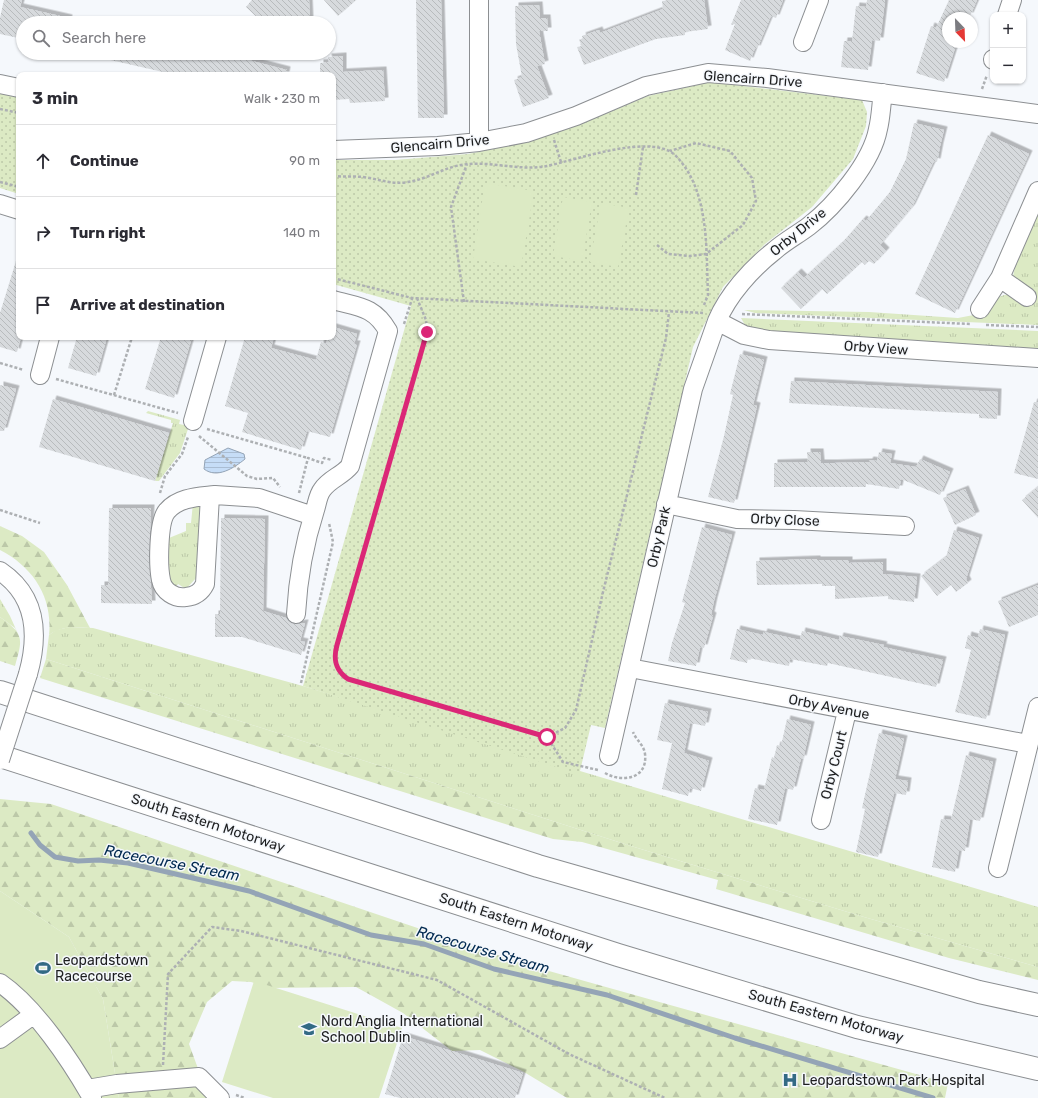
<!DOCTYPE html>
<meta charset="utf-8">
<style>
body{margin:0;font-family:Rubik,sans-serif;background:#f2f2f3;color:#2b2b33}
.controls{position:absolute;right:12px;top:12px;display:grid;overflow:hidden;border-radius:8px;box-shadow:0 1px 3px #0004}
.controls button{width:36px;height:36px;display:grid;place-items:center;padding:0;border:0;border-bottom:1px solid #e1e1e2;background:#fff;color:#2b2b33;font:20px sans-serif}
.compass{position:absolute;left:942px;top:12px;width:36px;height:36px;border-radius:50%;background:#fff;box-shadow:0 1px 3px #0004;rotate:157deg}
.stop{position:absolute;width:12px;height:12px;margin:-9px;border:3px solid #db2777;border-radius:50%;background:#fff}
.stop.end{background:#db2777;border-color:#fff;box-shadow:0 1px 4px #0008}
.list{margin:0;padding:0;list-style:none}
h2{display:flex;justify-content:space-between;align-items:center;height:52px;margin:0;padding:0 16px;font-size:17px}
h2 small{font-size:13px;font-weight:400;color:#7c7c81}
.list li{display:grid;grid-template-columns:26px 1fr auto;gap:12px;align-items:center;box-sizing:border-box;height:72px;padding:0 16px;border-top:1px solid #e1e1e2}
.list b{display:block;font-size:15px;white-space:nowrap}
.list em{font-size:13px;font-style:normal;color:#7c7c81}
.icon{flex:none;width:22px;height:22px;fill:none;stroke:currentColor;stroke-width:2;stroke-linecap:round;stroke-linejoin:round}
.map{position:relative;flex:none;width:1038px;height:1098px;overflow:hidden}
.search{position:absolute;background:#fff;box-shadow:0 1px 3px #0004;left:16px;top:16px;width:320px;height:44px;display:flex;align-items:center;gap:10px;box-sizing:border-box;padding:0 14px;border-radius:22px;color:#7c7c81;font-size:15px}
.panel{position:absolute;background:#fff;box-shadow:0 1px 3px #0004;left:16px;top:72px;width:320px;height:268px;border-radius:8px}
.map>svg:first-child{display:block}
.grass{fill:url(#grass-tufts)}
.forest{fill:url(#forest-firs)}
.park{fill:url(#park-dots)}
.garden{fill:#dceac4}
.water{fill:url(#water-rules);stroke:#94a4b6}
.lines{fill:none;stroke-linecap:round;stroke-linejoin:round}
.stream{stroke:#94a4b6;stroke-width:5}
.building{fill:url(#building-back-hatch);filter:url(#shadow)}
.minor-casing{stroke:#8c8f92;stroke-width:20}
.highway-casing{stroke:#8c8f92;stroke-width:24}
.path{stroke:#adb0b3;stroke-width:2.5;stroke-dasharray:3 2;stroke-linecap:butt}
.minor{stroke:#fff;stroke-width:18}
.highway{stroke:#fff;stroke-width:22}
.minor-bridge-casing{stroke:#8c8f92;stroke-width:20;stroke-linecap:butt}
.minor-bridge{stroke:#fff;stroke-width:18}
.route{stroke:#db2777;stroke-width:5}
.labels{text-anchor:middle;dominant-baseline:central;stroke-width:3;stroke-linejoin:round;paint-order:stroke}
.street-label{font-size:14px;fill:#1e1f20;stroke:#f5f8fc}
.poi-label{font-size:14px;fill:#1e1f20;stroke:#f5f8fc;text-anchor:start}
.water-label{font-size:15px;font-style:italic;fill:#022a50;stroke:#f5f8fc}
</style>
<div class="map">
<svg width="1038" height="1098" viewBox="0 0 1038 1098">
<defs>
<pattern id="grass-tufts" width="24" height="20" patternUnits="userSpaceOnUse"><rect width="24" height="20" fill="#dceac4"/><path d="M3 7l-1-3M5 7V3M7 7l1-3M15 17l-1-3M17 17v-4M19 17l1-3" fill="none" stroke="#bcc8a8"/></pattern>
<pattern id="forest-firs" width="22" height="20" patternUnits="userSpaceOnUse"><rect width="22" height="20" fill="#dceac4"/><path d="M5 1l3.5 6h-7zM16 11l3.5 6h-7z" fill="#bcc8a8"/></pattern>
<pattern id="park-dots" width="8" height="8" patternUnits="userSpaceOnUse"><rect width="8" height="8" fill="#dceac4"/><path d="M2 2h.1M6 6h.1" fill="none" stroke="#bcc8a8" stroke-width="1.8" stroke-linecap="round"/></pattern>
<pattern id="water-rules" width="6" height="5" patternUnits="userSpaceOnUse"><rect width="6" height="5" fill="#c6ddf7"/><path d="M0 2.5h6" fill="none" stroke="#aabdd3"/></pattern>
<pattern id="building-back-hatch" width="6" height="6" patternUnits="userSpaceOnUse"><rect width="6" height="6" fill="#d7dadd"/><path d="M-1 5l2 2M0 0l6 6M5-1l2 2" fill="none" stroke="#b8bbbd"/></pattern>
<filter id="shadow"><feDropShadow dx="3.5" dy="-3.5" stdDeviation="0" flood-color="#0004"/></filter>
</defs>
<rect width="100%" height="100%" fill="#f5f8fc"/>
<path class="grass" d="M1038 212V325L755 313 744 310 869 312 958 318 984 313 999 297 1004 295H1009L1015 267Z
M741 318 1038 331V350L783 338 746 327Z
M148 411 180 420 179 424 189 426 180 453 159 481H155L173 423H171V420L146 413Z
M193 503 201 505 197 577 186 589 178 584 175 589 167 577 169 538 186 531V523H191Z
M0 599 10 616 19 636 15 628 0 617Z
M70 627 93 628 303 686 580 771 1038 907V967L864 917 631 846 46 659 49 635 56 630Z"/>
<path class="forest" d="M0 526 22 536 44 552 67 585 90 628C75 627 62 626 49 635 53 597 33 567 0 550Z
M0 617C24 634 23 638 15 666L0 661Z
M46 659 631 846 864 917 1038 967V980L949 958 716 889 718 880 582 842 553 839 40 678Z
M0 799 51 804 524 964 948 1083 945 1098H567L524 1072 480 1050 452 1051 403 1013 356 987 270 988 251 982 232 981 207 1002 189 1044 200 1074 222 1098H119L103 999 69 937 0 891Z"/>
<path class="park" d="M710 82 862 100 867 112 866 126 853 159 812 207 765 244 723 287 693 347 605 728 591 725 580 771 572 772 303 686 411 306 333 284V160H395L468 154 525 142 581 124 648 96Z
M0 93 19 97V194L0 188Z"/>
<path class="garden" d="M485 183 534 191 521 267 473 259Z
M563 197 592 202 582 261 553 256Z
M601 203 629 208 618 267 590 262Z
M0 891 69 937 103 999 119 1098H0Z
M254 981 402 1028 379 1098H273L222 1082Z"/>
<path class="water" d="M228 448 244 454 245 459C234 468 217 479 204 469L205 460Z"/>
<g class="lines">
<path class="stream" d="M31 833 40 845 55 857 78 861 99 860 128 863 249 891 371 935 424 944 494 969 607 995 735 1038 933 1098"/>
</g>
<path class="building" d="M4 0H22L20 7 69 18 68 23H23V39L0 34V18Z
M252 0H309L310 23H263L246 7Z
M324 0H356L338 16Z
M416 0H441L444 118H418Z
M672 0H704L708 29 685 32V35L656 39 584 65 577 47 582 46 579 40 583 38 582 36 599 30 600 33 663 9 662 1Z
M741 0H783L776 18 771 16 757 49 755 48 750 61 725 50 735 24 731 25Z
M867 0H885L880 41 872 40 868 70 841 67 844 41H852L856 6 866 7Z
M949 0H977L970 16 966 15 965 18H948V42H957L944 82 916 73 931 26 936 28Z
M539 5 540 18H547L548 31H539L545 64 537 66 549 98 523 107 514 80 522 77 516 44 515 6Z
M107 53H221L287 70 286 75H176L106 59Z
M343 56V72L383 70 385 101 350 103 349 99 333 100V75H320V63L329 62 328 57Z
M914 123 944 130 940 146 937 162 934 161 912 207 880 245 886 251 874 264 869 261 865 265 862 262 827 294 822 289 801 309 781 288 798 272 804 278 842 243 863 219 866 221 890 192 906 159Z
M988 135 1029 154 955 313 915 294Z
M16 261 19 262V337H21L17 352 0 347V313Z
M333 327 357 334 354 344H357L330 437 307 431 301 450 242 432 248 413 225 406 245 337H274L271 348 316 360 321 342 326 344 328 337H333Z
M77 337H107L96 376 68 368Z
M161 337H192L174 398 145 389Z
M740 354 764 360 753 405 757 406 734 503 708 497 724 436 733 395 730 394Z
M791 381 998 392 997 419 979 418V414L789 403Z
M0 385 16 389 4 431H0Z
M53 399 169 433 155 481 39 447Z
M1034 402H1038V479L1014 473Z
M807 452H820L821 463H834L869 462 870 460 877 461 879 452 892 454 890 463 916 467 920 459 950 472 940 495 901 479 899 489 866 484V487H774V463L808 462Z
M1038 487V518L1022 500Z
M965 489 976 515 955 525 943 498Z
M109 508H151L149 555 152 604 101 603V585H108Z
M221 518 265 519 263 611 286 618 290 622 295 624 305 623 300 641 305 642 301 655 242 637H215V614H220Z
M702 527 732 535 714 601 711 615 713 616 704 648 700 647 696 666 668 661 672 643 685 603 682 602Z
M954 530 979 538 966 579 968 583 956 592 951 585 937 596 921 576 946 557Z
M817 559V560H849V563L883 562V574L917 577 914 602 888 599V596L835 599V586H822V584L757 585 756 561Z
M1038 585V615L1009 627 998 601Z
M737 629 763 635 764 632 800 640 802 631 839 640 840 636 884 645 883 647 943 660 936 687 828 663 827 666 790 659 789 666 748 658 747 663 730 659Z
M980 629 1005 635 986 719 955 712 971 650 965 648 968 635 978 638Z
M665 703 708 712 705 726 690 723 684 753 709 761 701 791 690 788 688 796 662 789 672 743 657 740Z
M787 719 811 725 803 759 801 758 793 790 785 788 777 825 748 819 755 788 764 790 772 757 774 758 777 745 781 746Z
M879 733 904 739 895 779 908 781 906 795 894 793 878 857 856 852 865 809 862 808Z
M966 755 993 762 980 821 970 819 965 851 959 850 955 872 932 867 941 819 951 820Z
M403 1036 523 1073 515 1098H400L385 1094Z"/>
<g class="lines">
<defs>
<path id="minor" d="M1007 15 1012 0
M803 42 819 0
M993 60V59
M0 84 19 88
M479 142V0
M333 150 438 146 479 142 526 133 576 116 646 86 708 73 767 78 1038 114
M0 204 19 210
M1000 278 1027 297
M980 309 1000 278 1038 191
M717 321 744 335 769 340 1038 358
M40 375 50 337
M193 421 217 337
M210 496 205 584C201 592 196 596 186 597 175 599 163 591 161 580 158 566 158 521 167 511 179 497 199 497 215 495L259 498 313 516
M666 504 737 519 794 520 905 526
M0 571C37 596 39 635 28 674
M296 614C298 578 304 544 315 510 317 504 318 495 322 490 329 479 342 476 350 466L388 331C374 306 358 307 333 300
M630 668 1028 744
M609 756 693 389 717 321C728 295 751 269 774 251 784 242 797 235 809 226 835 206 872 162 878 129 881 117 881 105 883 93
M821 820 847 711
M998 868 1038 707
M0 983C35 1007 71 1061 92 1098
M0 1039 33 1015
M87 1089 117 1084 199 1077 220 1098"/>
<path id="highway" d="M0 692 538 866 979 992 1038 1005
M0 756 618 955 857 1027 1038 1069"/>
</defs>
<use href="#minor" class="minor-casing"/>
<use href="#highway" class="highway-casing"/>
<path class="path" d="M982 89 987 75
M0 109 19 113
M554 140 561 162
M333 176C343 177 353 176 363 177 379 179 392 185 408 182 429 179 447 165 469 164 495 162 522 171 547 166 576 160 653 132 676 156 710 191 706 251 708 295L704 305
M0 182 19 187
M636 195 643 147
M657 245 668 254 690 256 706 254 743 225 756 201 752 178 730 151 696 143 670 151
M333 278 412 298 703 313
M417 298 426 320 427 332 337 645C333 659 335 670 348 679L547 737 563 762 598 770
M464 302 451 207 467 164
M742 314 971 324
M404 324 412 299
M986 325 1038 327
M0 363 24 370
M56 379 178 413
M114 395 132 337
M207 429 308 458
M199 436 247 476 257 479 273 478 280 487
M160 493 165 476 182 454 188 437
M299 493 308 458 322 463 324 458 332 460
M0 510 40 523
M301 683 333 542 329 523
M547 737 565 728 576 710 603 592 666 338 669 312
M605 773C622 783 648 779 645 754 644 745 636 740 633 732
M163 1065 168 974 212 927 241 931 437 980 569 1054 665 1098
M236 1095 245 1098"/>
<use href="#minor" class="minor"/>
<use href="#highway" class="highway"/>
<defs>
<path id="minor-bridge" d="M0 760 28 674"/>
</defs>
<use href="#minor-bridge" class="minor-bridge-casing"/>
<use href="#minor-bridge" class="minor-bridge"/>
</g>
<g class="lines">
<path class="route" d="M427 332 337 645C333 659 335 670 348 679L547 737"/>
</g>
<defs>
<symbol id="stadium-bare" viewBox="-9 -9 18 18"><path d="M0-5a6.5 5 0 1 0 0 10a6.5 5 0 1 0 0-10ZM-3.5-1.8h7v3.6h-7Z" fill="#336a85" stroke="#f5f8fc" stroke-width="2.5" paint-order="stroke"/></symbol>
<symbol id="school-bare" viewBox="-9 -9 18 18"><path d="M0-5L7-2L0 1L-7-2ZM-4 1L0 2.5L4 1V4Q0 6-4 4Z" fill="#336a85" stroke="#f5f8fc" stroke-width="2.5" paint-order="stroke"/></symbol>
<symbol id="hospital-bare" viewBox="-9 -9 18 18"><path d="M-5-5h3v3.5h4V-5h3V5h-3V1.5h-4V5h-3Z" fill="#336a85" stroke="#f5f8fc" stroke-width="2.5" paint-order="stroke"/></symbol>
</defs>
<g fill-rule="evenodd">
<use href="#stadium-bare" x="32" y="957" width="22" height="22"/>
<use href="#school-bare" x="298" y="1018" width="22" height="22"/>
<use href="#hospital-bare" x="779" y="1069" width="22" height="22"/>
</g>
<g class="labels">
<g class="street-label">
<text transform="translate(753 79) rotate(4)">Glencairn Drive</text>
<text transform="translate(440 144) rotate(-5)">Glencairn Drive</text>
<text transform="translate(798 232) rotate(-39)">Orby Drive</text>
<text transform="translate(876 348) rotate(4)">Orby View</text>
<text transform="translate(785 520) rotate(2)">Orby Close</text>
<text transform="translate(659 537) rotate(-77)">Orby Park</text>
<text transform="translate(829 707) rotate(11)">Orby Avenue</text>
<text transform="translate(834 765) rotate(-76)">Orby Court</text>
<text transform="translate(208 823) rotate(18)">South Eastern Motorway</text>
<text transform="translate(516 922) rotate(18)">South Eastern Motorway</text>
<text transform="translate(826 1016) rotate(16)">South Eastern Motorway</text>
</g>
<g class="poi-label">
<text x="55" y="960">Leopardstown<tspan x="55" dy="16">Racecourse</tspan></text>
<text x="321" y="1021">Nord Anglia International<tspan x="321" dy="16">School Dublin</tspan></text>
<text x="802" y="1080">Leopardstown Park Hospital</text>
</g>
<g class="water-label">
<text transform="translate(172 863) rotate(11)">Racecourse Stream</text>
<text transform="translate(483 950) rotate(16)">Racecourse Stream</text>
</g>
</g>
</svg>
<div class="controls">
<button>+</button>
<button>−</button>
</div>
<svg class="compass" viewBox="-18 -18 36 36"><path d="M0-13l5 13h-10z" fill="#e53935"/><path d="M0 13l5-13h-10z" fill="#7c7c81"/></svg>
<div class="stop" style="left:547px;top:737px"></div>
<div class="stop end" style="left:427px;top:332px"></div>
<div class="search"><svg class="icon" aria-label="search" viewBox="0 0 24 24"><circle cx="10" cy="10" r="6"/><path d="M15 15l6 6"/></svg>Search here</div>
<section class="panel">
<h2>3 min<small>Walk · 230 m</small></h2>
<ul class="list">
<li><svg class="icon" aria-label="ahead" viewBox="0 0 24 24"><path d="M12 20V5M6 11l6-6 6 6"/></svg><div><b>Continue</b></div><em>90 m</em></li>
<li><svg class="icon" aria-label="right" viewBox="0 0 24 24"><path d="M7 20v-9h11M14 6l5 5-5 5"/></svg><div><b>Turn right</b></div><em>140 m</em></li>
<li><svg class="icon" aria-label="arrive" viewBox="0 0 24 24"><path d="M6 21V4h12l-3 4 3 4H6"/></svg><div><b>Arrive at destination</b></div></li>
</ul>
</section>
</div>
